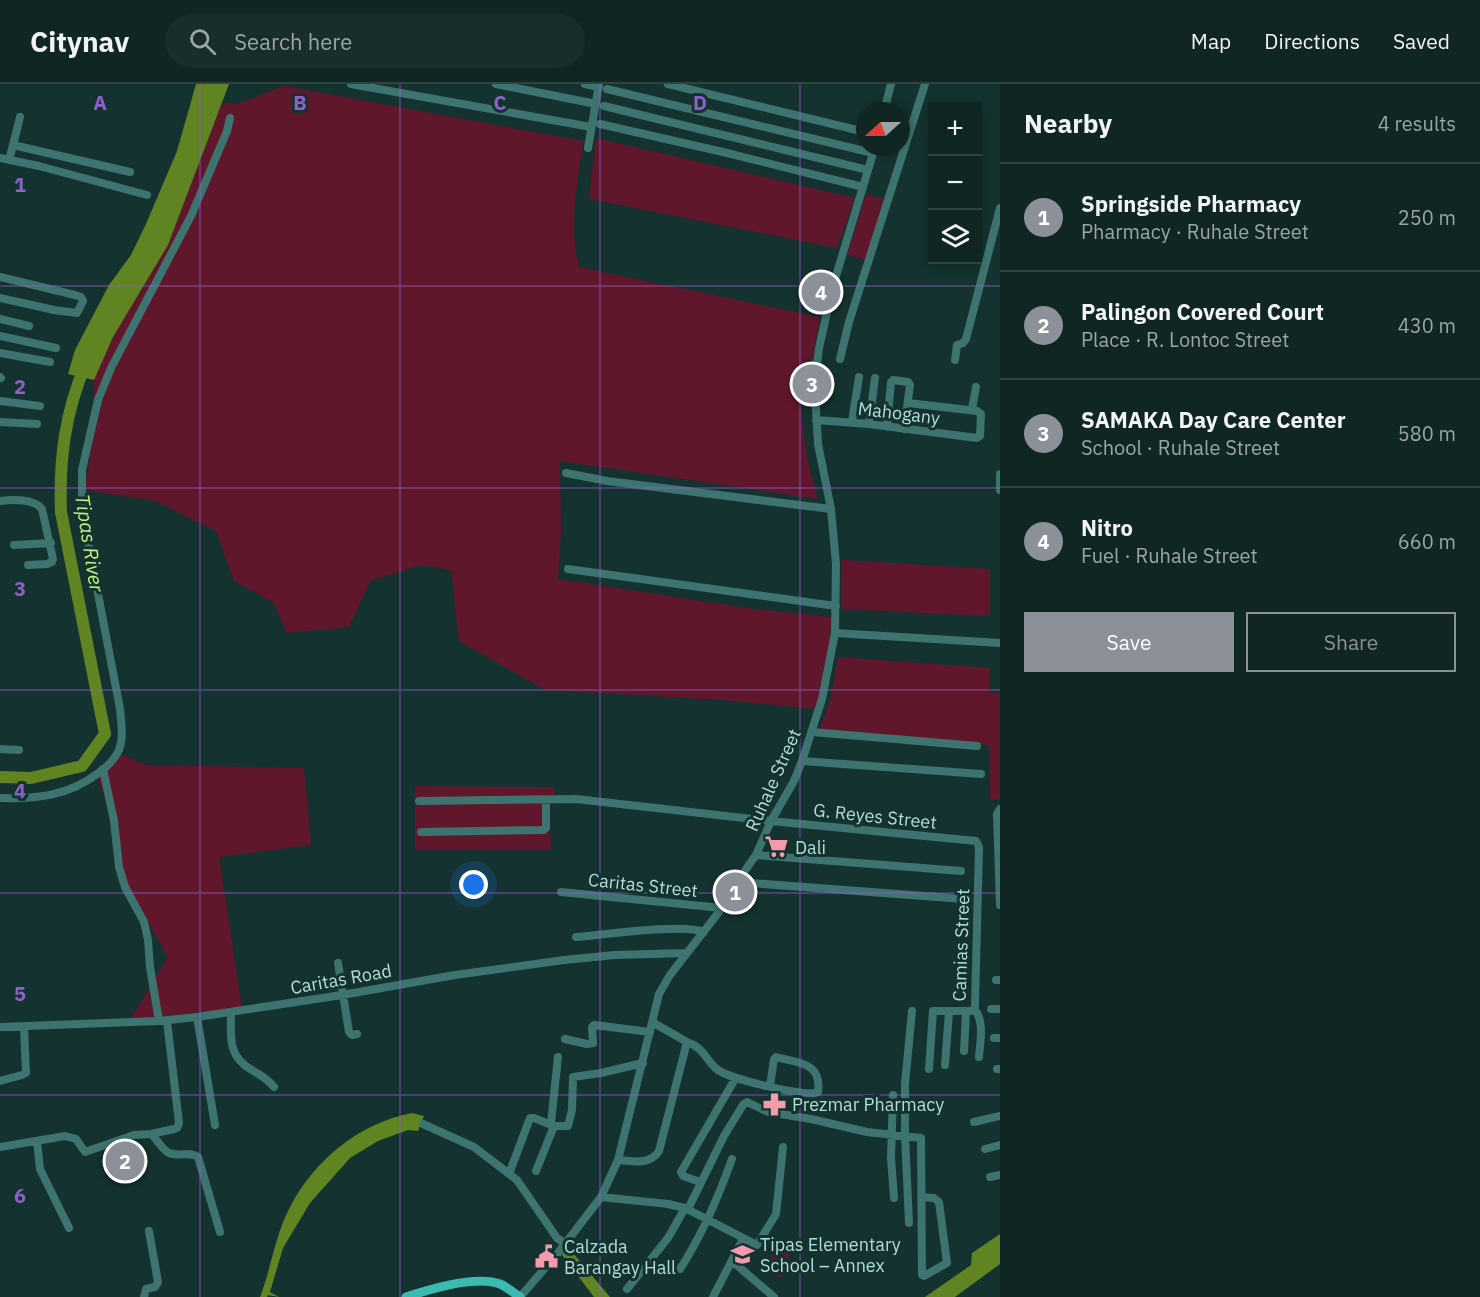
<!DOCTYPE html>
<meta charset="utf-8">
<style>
body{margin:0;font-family:"IBM Plex Sans",sans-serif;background:#182e2b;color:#f1f3f6}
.controls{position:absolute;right:18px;top:18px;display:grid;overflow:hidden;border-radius:0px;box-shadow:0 3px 9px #0003}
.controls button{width:54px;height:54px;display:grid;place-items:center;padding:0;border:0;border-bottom:2px solid #2f4341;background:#0f2623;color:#f1f3f6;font:30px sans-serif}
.compass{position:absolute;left:856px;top:18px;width:54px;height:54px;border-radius:50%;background:#0f2623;box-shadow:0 3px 9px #0003;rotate:249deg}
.you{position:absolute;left:474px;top:801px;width:21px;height:21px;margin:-15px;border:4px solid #fff;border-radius:50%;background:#1a73e8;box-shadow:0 0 0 9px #1a73e833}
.badge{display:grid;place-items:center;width:39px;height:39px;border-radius:50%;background:#8c9099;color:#fff;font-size:20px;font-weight:700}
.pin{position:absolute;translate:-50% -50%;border:3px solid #fff;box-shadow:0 2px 6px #0006}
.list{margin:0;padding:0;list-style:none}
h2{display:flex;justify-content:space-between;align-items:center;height:78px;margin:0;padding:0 24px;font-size:26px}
h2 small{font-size:20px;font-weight:400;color:#9ba5a6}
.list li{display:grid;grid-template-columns:39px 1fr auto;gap:18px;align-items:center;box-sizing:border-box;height:108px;padding:0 24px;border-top:2px solid #2f4341}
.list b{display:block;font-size:22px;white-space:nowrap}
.list p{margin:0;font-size:20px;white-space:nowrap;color:#9ba5a6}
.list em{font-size:20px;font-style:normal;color:#9ba5a6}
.actions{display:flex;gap:12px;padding:18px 24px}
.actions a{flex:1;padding:14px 0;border:2px solid #8c9099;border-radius:0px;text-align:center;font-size:21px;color:#8c9099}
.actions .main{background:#8c9099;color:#fff}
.icon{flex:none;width:33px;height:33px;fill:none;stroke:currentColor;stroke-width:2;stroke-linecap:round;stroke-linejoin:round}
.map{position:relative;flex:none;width:1000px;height:1213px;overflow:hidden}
header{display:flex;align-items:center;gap:36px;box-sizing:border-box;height:84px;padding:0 30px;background:#0f2623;border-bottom:2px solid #2f4341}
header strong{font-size:28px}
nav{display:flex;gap:33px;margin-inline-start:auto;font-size:21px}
.search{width:420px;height:54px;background:#182e2b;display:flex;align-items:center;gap:15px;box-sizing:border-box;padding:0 21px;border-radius:33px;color:#9ba5a6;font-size:22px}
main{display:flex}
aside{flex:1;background:#0f2623}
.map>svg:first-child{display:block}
.green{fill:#60172c}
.water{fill:#618422}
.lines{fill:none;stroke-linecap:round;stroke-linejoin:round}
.river{stroke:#618422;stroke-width:12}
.minor{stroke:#3e746f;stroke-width:8}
.major{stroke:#3abbb1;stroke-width:9}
.grid{fill:none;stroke:#8c61c7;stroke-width:1.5;stroke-opacity:0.55}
.labels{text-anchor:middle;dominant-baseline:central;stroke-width:6;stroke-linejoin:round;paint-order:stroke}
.street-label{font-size:18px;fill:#b2ded9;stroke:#14322f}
.poi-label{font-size:18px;fill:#b2ded9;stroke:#14322f;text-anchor:start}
.water-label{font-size:20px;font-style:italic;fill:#c2f47a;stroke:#14322f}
.grid-label{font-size:20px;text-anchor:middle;font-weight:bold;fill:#8c61c7;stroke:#14322f;stroke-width:6;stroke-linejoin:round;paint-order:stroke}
</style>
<header>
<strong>Citynav</strong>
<div class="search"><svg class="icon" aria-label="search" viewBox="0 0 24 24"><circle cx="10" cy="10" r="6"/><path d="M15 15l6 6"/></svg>Search here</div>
<nav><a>Map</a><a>Directions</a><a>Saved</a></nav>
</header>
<main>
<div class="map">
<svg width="1000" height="1213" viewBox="0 0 1000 1213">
<rect width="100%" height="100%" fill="#14322f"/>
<path class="green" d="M284 2 583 57C578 97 568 143 579 183L820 233 812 276 807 275C796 323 804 369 818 415L560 377 561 447 558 495 754 525 832 533 828 576 816 625 722 616 545 606 459 557 451 486 421 481 370 497 349 543 287 549 274 519 234 497 216 447 155 417 85 406 91 365 94 296 113 253 168 161 222 19 238 20Z
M596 54 855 114 837 164 589 115Z
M866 110 886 116 866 176 847 171Z
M842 476 990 485V532L841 525Z
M838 573 989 584V608L1000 609V716L990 715 989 661 819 646 830 617Z
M122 671 147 681 304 684 311 761 219 773 242 924 130 936 168 873 126 799 114 737 97 693Z
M415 702 554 703 555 720 549 721 551 766H415Z
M774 1160 791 1165 783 1194 766 1189Z"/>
<path class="water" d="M196 0H229L168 161 113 253 94 296 68 290 75 266 109 201 131 171 146 140 177 67Z
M412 1029 424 1032 418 1047 408 1046 378 1057 350 1074 310 1119 283 1164 270 1208 279 1213 268 1211 267 1213H260C271 1185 275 1152 289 1125 313 1077 359 1039 412 1029Z
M1000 1150V1180L955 1213H925L971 1181 972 1169Z
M568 1163 610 1213H594L562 1171Z"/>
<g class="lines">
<path class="river" d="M0 693 31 694 82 682 105 650 61 428C59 374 65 329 86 279"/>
<path class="minor" d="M351 0 591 43
M496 0 596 20
M585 0 599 3
M668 0 865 48
M607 5 873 69
M604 22 868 86
M884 27 891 0
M600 40 723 68 863 103
M13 61 20 33
M588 64 599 0
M0 74 39 82 147 111
M9 76 13 61 130 88
M0 193 75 211 81 213 83 217 77 229 54 226 0 214
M0 235 29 242
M0 252 56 264
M0 269 50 278
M840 275 849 238 925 0
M955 276 957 261 963 259 966 255 1000 124
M0 293 1 294
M0 317 40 322
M972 325 976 303
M816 336 869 340 977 354 980 352 981 330 977 327 908 319
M0 338 37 340
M852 338 859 293
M869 340 875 294
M887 343 891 298 893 296 908 298 910 301 904 345
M566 389 607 397 831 425
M1000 390V406
M0 417C13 415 34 415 42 425L53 475 52 478 47 480 28 481
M14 461 51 459
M568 485 836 522
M835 549 1000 559
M812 648 977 662
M0 665 19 666
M802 677 981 690
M103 685 114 737 119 783 125 803 144 838 148 856 150 883 159 937
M0 714C36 715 68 712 97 690 106 684 114 676 119 666 124 653 121 638 120 625L82 426V386L98 316 111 284 191 132 227 47 230 34
M419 717 576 715 771 737 976 757 979 763 975 922 973 927H933L929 985
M1000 725 997 730 1000 821
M421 748 544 746 546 744V716
M756 771 961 787
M737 798 964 815
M561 808 722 824
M576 853C603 851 683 839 704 848
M338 879 349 948 352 951 357 950
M996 896H1000
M974 925C985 936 980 959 979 973
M991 925H1000
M231 928C231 953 227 972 252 986 261 992 267 994 274 1003
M197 933 215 1041
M0 943 159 937 197 933 342 911 455 891 564 876 615 871 687 869
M994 954H1000
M565 955 587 960 593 959 592 943 594 941 650 948
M687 958C705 964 705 976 718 986 730 995 808 1014 818 1008 822 978 798 979 776 973L774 975 770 1002
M964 967 966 929
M945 981 949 928
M997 985H1000
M0 997 22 991 26 989 24 943
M893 1011 891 1074 894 1114
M974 1038 1000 1032
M551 1039 558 973
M423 1040 474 1063 517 1096 557 1154 565 1160
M151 1050 174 1045 177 1044 179 1039 167 937
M37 1057 40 1085 69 1144
M0 1063 65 1052 76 1055 85 1068 134 1051 151 1050C158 1056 161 1065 169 1069 178 1073 190 1067 198 1073L220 1148
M985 1065 1000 1061
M618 1076C634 1077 649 1082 659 1067L687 958 652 938
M536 1087 554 1042
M509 1090 530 1034H534L554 1042H568L572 1026 573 993 601 989 643 979
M990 1093 1000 1091
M700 1098 683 1092 681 1088 735 995
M601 1113 668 1120 685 1124 757 1161 776 1130 783 1063
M688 1125 724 1052 743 1021 747 1018 768 1028 811 1035 867 1048 921 1054 922 1191 924 1192 947 1179 939 1118 934 1114 922 1113
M909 1139 905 1052V1000L912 927
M732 1177 774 1213
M680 1185C703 1150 718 1114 732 1075
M627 1205 668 1154 685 1124
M144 1213 146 1205 155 1203 158 1198 149 1147
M520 1213 558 1169 601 1113 618 1076 659 910 670 891 722 824 737 798 756 771 771 737 794 697 802 677 822 615 835 549 836 480 831 425 818 360 815 309 816 288 819 264 833 202 875 63
M713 1213 743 1155"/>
<path class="major" d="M406 1213C430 1205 476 1191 500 1200 507 1203 514 1209 520 1213"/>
</g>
<path class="grid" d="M200 0V1213M400 0V1213M600 0V1213M800 0V1213M0 202H1000M0 404H1000M0 606H1000M0 809H1000M0 1011H1000"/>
<defs>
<symbol id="supermarket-bare" viewBox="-9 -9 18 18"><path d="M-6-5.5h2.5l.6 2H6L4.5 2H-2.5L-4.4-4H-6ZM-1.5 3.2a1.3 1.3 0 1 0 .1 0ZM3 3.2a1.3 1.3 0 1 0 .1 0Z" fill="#f39aab" stroke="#14322f" stroke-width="2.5" paint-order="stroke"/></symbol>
<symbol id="pharmacy-bare" viewBox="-9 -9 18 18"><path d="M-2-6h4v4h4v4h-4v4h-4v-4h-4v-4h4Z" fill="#f39aab" stroke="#14322f" stroke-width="2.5" paint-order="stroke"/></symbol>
<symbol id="school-bare" viewBox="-9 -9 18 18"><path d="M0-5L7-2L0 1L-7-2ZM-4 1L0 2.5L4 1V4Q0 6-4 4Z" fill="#f39aab" stroke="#14322f" stroke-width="2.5" paint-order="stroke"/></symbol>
<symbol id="civic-bare" viewBox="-9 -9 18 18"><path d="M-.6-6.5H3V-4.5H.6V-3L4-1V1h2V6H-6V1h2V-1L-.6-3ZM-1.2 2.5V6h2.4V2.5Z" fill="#f39aab" stroke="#14322f" stroke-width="2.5" paint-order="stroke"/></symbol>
</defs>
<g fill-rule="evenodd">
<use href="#supermarket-bare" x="760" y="746" width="33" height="33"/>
<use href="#pharmacy-bare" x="758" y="1004" width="33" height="33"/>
<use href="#school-bare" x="726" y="1154" width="33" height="33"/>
<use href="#civic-bare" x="530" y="1156" width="33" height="33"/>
</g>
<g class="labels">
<g class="street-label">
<text transform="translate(899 329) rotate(7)">Mahogany</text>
<text transform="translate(773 696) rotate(-66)">Ruhale Street</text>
<text transform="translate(875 732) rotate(6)">G. Reyes Street</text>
<text transform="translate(643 801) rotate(6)">Caritas Street</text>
<text transform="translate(961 861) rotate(-88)">Camias Street</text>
<text transform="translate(341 895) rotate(-10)">Caritas Road</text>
</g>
<g class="poi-label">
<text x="795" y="763">Dali</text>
<text x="792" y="1020">Prezmar Pharmacy</text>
<text x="760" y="1160">Tipas Elementary<tspan x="760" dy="21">School – Annex</tspan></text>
<text x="564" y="1162">Calzada<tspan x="564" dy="21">Barangay Hall</tspan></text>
</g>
<g class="water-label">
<text transform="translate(90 459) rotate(81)">Tipas River</text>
</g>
</g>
<g class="grid-label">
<text x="100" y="26">A</text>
<text x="300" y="26">B</text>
<text x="500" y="26">C</text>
<text x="700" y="26">D</text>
<text x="20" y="108">1</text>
<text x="20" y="310">2</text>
<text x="20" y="512">3</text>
<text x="20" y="714">4</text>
<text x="20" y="917">5</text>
<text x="20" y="1119">6</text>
</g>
</svg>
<div class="controls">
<button>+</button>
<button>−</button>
<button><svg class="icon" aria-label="layers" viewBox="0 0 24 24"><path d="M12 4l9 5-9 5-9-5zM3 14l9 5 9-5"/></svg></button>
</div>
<svg class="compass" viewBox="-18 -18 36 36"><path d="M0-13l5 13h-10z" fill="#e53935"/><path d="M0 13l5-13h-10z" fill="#9ba5a6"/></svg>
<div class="you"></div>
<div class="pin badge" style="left:735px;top:808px">1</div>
<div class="pin badge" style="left:125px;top:1077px">2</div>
<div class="pin badge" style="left:812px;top:300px">3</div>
<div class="pin badge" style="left:821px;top:208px">4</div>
</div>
<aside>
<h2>Nearby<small>4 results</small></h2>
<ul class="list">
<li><span class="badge">1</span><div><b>Springside Pharmacy</b><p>Pharmacy · Ruhale Street</p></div><em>250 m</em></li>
<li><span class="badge">2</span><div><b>Palingon Covered Court</b><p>Place · R. Lontoc Street</p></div><em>430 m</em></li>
<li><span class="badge">3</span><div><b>SAMAKA Day Care Center</b><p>School · Ruhale Street</p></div><em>580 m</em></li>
<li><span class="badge">4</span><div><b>Nitro</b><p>Fuel · Ruhale Street</p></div><em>660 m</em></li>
</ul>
<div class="actions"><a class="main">Save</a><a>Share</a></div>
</aside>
</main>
